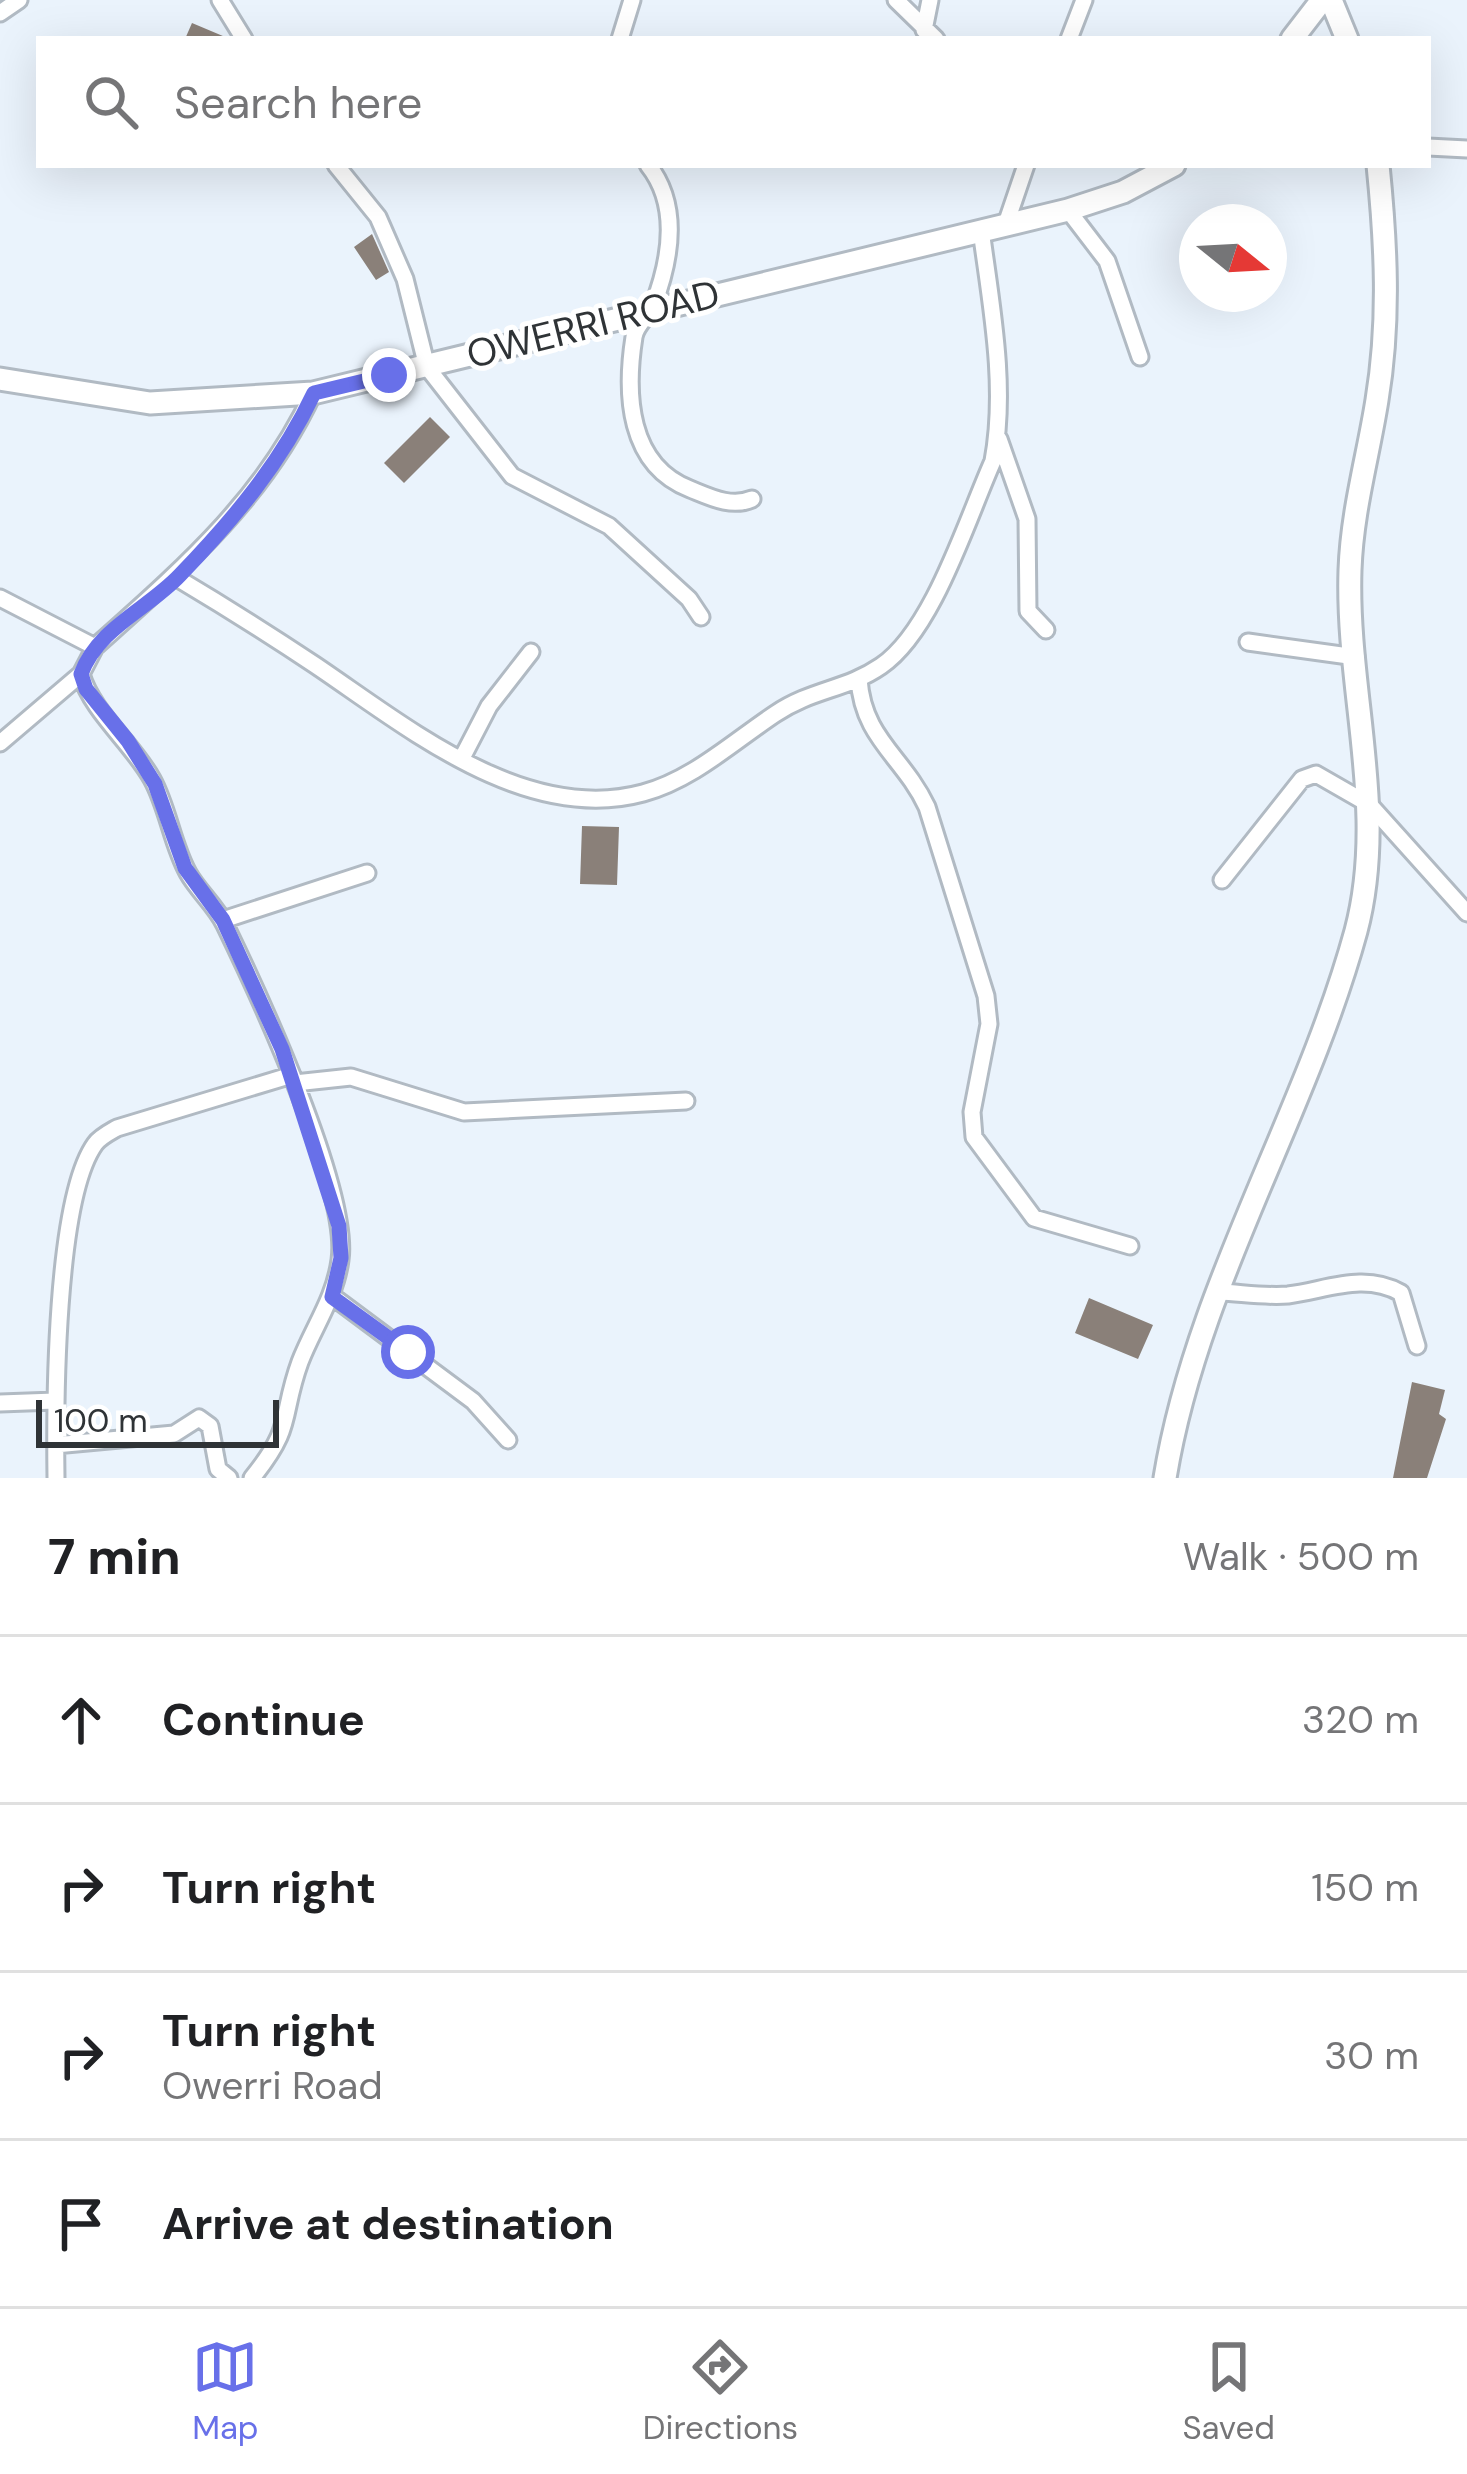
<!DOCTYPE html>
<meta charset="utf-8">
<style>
body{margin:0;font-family:"DM Sans",sans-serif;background:#f2f2f2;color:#202124}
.compass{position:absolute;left:1179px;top:204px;width:108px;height:108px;border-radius:50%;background:#fff;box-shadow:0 12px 48px #0002;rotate:108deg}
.scale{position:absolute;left:36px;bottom:30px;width:243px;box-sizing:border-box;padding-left:12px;border:6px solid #2f3336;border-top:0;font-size:33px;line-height:42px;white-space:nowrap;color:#2f3336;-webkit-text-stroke:9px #fff;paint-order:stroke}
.stop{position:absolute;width:36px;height:36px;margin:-27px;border:9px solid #6870e9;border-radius:50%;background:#fff}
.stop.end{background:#6870e9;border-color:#fff;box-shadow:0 3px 12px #0008}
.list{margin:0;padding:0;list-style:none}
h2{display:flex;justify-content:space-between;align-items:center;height:156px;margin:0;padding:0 48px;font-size:51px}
h2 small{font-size:39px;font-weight:400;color:#757577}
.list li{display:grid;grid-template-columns:78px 1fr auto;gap:36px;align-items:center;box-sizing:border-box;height:168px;padding:0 48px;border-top:3px solid #e0e0e0}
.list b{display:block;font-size:45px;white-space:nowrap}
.list p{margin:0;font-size:39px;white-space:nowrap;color:#757577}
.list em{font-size:39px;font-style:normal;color:#757577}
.icon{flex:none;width:66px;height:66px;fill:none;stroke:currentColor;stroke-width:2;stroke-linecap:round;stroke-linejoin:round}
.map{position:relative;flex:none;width:1467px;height:1478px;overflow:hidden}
.search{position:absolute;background:#fff;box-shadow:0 12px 48px #0002;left:36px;right:36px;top:36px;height:132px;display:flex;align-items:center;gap:30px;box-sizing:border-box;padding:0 42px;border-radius:0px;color:#757577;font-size:45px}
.sheet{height:828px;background:#fff}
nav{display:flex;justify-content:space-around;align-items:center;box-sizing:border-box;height:168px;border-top:3px solid #e0e0e0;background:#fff;font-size:33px;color:#757577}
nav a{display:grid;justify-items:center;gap:6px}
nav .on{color:#6870e9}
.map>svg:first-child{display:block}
.building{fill:#8a8079}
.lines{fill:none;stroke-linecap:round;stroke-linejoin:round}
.street-casing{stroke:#b1bac3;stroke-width:21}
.secondary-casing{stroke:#b1bac3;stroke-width:27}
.street{stroke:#fff;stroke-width:15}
.secondary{stroke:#fff;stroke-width:21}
.route{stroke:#6870e9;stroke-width:15}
.labels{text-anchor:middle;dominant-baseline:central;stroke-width:10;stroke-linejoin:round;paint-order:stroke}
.street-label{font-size:39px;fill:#2f3336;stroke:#fff}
</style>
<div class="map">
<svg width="1467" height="1478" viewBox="0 0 1467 1478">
<rect width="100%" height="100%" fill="#eaf3fc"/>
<path class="building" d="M192 23 230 39H185Z
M372 234 389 272 376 280 354 247Z
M430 417 450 437 404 483 384 463Z
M582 826 619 827 617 885 580 884Z
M1089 1298 1153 1325 1138 1359 1075 1333Z
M1412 1382 1445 1390 1439 1414 1446 1419 1427 1478H1393Z"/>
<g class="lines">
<defs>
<path id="street" d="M220 0 244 39
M896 0 936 39
M0 13 19 0
M924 30 930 0
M620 39 632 0
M1069 39 1084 0
M1428 147 1467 149
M336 165 378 217 405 279 427 367 512 476 609 526 689 599 701 617
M648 165C680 205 671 259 653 306 648 317 636 324 634 337 625 394 628 465 690 489 710 497 731 508 752 499
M1068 210 1107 261 1140 357
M1006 224 1026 165
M999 439 1027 519 1028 611 1046 630
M177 578C224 606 270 635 315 665 407 727 525 825 643 793 692 780 733 742 775 714 812 689 846 690 881 666 933 631 967 519 993 461 1007 386 991 305 981 230
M0 598 95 647C181 570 264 499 313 393
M1248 642 1356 657
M95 647 81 674C92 712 132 743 152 779 168 808 172 844 188 873 198 891 216 906 225 925 258 993 350 1191 340 1260 335 1298 313 1328 300 1362 280 1417 295 1425 252 1478
M859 679C863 739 903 756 927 807L986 996 989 1024 972 1112 974 1137 1034 1218 1130 1246
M0 743 81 674
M462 758 489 706 531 652
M1222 880 1302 779 1316 774 1370 805 1467 913
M223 920 367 873
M295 1083 351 1077 464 1112 686 1101
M1220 1292C1242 1293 1266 1297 1288 1295 1327 1290 1364 1272 1401 1293L1417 1346
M332 1296 473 1401 508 1440
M0 1403 55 1401
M55 1445 174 1434 199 1418 210 1426 218 1469 229 1478
M56 1478C55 1406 55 1200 95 1144 100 1137 110 1132 117 1128L292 1075"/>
<path id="secondary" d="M1331 0 1347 39
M1292 39 1322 0
M0 379 150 403 313 393 1068 210 1123 192 1174 165
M1165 1478C1196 1287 1305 1117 1356 931 1388 810 1346 692 1350 570 1352 511 1368 457 1377 400 1390 321 1386 244 1378 165"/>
</defs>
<use href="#street" class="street-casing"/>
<use href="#secondary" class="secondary-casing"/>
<use href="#street" class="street"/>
<use href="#secondary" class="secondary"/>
</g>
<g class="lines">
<path class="route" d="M389 375 314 393C281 463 233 520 180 575 148 609 98 628 81 674L86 689 128 741 155 784 185 868 223 920 282 1049 339 1226 341 1258 332 1297 408 1352"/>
</g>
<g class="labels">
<g class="street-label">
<text transform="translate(593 324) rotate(-14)">OWERRI ROAD</text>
</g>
</g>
</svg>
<svg class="compass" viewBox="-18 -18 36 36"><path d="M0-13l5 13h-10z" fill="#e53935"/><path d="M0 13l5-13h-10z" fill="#757577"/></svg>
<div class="scale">100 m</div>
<div class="stop" style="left:408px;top:1352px"></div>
<div class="stop end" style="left:389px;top:375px"></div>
<div class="search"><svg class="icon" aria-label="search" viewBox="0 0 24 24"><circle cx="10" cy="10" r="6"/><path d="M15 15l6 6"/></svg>Search here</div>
</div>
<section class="sheet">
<h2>7 min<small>Walk · 500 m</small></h2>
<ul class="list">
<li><svg class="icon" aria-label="ahead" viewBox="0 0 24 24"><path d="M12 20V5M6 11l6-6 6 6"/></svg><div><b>Continue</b></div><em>320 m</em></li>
<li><svg class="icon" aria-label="right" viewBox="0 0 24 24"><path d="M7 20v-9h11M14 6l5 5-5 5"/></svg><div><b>Turn right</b></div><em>150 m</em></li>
<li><svg class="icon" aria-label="right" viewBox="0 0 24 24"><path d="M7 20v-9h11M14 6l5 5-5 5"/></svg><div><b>Turn right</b><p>Owerri Road</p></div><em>30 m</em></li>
<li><svg class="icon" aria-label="arrive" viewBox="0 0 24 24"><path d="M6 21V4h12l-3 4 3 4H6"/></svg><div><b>Arrive at destination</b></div></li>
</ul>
</section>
<nav>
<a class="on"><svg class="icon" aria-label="map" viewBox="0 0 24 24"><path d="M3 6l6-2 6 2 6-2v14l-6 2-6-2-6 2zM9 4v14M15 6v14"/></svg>Map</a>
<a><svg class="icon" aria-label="directions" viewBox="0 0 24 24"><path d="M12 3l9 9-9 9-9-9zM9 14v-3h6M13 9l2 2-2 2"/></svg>Directions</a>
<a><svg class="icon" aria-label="saved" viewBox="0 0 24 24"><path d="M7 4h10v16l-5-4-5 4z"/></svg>Saved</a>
</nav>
